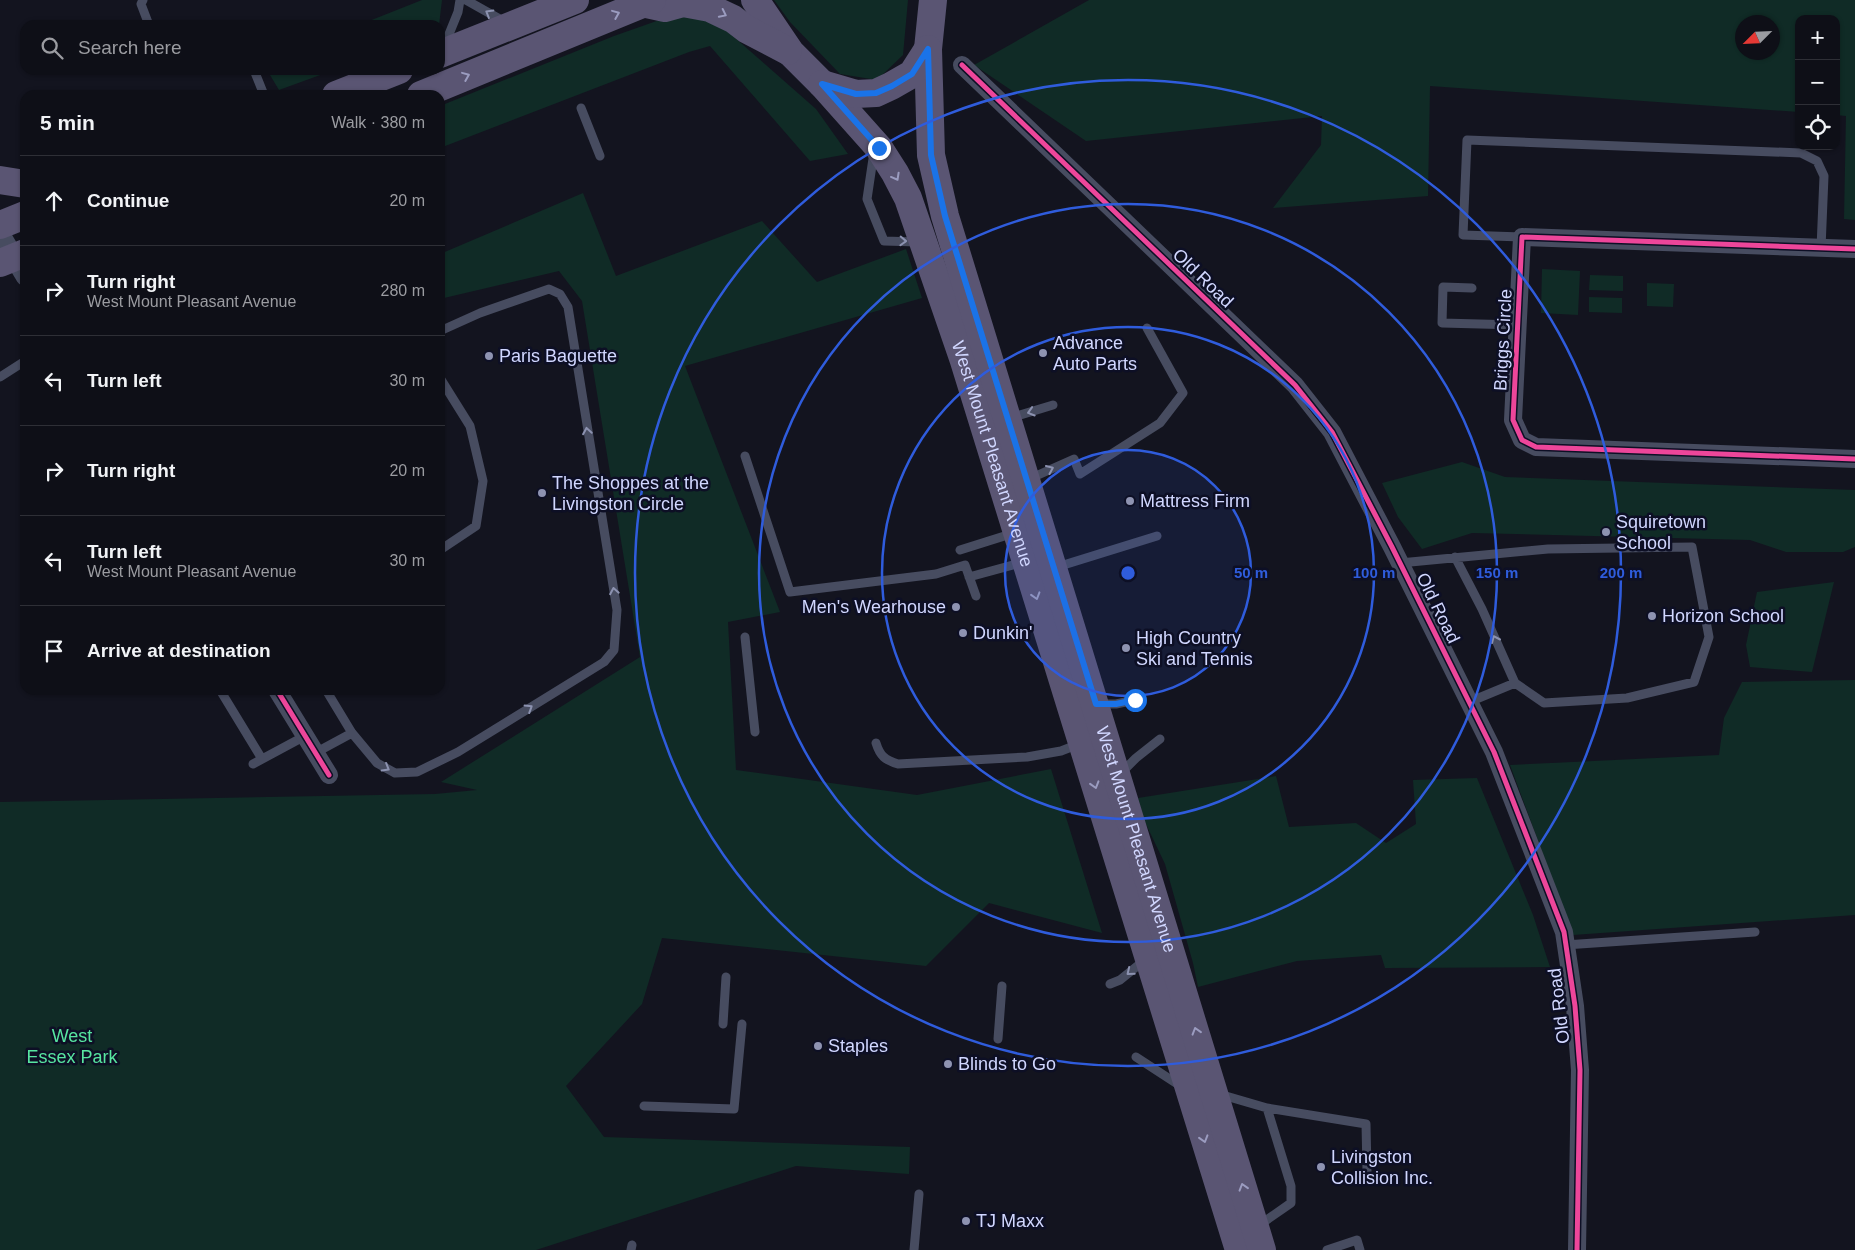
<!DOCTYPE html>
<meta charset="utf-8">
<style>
body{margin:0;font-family:Helvetica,sans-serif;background:#171820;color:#f1f3f6}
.controls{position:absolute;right:15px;top:15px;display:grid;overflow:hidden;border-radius:10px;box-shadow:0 1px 4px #0004}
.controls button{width:45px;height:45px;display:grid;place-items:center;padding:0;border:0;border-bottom:1px solid #2e2f36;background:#0e0f17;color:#f1f3f6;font:25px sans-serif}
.compass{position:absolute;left:1735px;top:15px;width:45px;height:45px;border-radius:50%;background:#0e0f17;box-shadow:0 1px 4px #0004;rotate:246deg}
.stop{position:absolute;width:15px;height:15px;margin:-11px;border:4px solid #1a73e8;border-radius:50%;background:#fff}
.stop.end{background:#1a73e8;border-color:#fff;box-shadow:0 1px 5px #0008}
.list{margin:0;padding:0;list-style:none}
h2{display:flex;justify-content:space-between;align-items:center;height:65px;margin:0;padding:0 20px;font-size:21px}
h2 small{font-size:16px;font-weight:400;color:#9b9ca1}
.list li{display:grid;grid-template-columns:32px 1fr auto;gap:15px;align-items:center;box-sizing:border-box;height:90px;padding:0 20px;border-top:1px solid #2e2f36}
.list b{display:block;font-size:19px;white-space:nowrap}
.list p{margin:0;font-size:16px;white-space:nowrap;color:#9b9ca1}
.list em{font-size:16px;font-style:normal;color:#9b9ca1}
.icon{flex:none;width:28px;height:28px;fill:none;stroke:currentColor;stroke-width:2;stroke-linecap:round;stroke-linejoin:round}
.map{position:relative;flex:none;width:1855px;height:1250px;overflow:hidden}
.search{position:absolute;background:#0e0f17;box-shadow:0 1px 4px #0004;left:20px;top:20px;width:425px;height:55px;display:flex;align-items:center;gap:12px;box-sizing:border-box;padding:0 18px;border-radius:15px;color:#9b9ca1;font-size:19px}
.panel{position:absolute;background:#0e0f17;box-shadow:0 1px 4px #0004;left:20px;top:90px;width:425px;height:605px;border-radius:15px}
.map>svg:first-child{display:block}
.green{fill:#102b26;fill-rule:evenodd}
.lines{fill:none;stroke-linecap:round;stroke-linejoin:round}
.service{stroke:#474c60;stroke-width:9}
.minor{stroke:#474c60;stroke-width:18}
.tertiary{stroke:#474c60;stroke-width:21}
.primary{stroke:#5a5573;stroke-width:28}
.cycleway-casing{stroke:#0d0f25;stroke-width:8}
.cycleway{stroke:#ed469a;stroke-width:5}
.oneway{stroke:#8c92b0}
.oneway2{stroke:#9b9cc0}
.route{stroke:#1a73e8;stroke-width:6}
.ring{fill:none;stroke:#2f5cdc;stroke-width:2.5}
.poi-dot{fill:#8e93b1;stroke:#0d0f25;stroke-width:2}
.labels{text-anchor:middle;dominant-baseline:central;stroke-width:5;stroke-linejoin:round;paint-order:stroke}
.street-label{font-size:18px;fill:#d1d7ff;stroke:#0d0f25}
.poi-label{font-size:18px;fill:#d1d7ff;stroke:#0d0f25;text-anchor:start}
.park-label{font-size:18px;fill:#57e5a0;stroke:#0d0f25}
.centre{fill:#2f5cdc;stroke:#0d0f25;stroke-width:2.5}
.ring-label{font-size:15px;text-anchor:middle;font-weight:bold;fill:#2f5cdc;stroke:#0d0f25;stroke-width:5;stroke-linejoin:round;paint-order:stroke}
</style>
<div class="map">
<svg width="1855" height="1250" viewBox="0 0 1855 1250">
<rect width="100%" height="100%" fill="#13141f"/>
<path class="green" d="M422 0H442L439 25H359Z
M774 0H908L903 55 877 80 840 74 790 22Z
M1089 0H1855V220L1844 219 1846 116 1836 115V19H1799V112L1430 86 1428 196 1273 208 1321 145 1322 116 1086 141 974 65ZM1742 22H1772V52H1742Z
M685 11 718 23 816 109 848 154 810 161 710 46 689 52 440 148V106L614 36Z
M267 70H334L279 90Z
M583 193 616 276 762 221 817 282 906 249 922 298 685 366 780 612 728 622 736 770 917 795 1051 769 1102 933 989 903 926 966 662 938 642 1004 566 1086 604 1137 910 1147 909 1174 796 1166 536 1250H0V802L435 794 477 790 441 782 640 657 582 301 559 271 444 298 440 288V254Z
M1542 269 1580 271 1578 315 1541 313Z
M1590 275 1623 276V291L1589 290Z
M1647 283 1674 284 1673 307 1647 306Z
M1589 297 1622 298V313L1589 312Z
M1462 462 1505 477 1855 490V547L1843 552H1786L1750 540 1472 533 1422 549 1398 517 1382 483Z
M1834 582 1812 672 1750 667 1746 645 1757 592Z
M1855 680V915L1573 935 1510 765 1719 755 1724 718 1742 682Z
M1276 776 1289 827 1356 823 1386 843 1416 824 1413 780 1477 778 1533 915 1550 967 1385 968 1381 955 1297 961 1198 987 1193 963 1165 864 1145 822 1138 798Z"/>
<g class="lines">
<path class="service" d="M143 0 141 4 149 25
M466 0 505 22
M445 44 458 12 460 0
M254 70 264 95
M581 108 600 156
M874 152 867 199 884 241 918 242
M1522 237 1463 235 1467 140 1801 153 1817 161 1824 176 1821 248
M1472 288 1443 287 1442 323 1518 325
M0 377 25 361
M440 378 470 426 483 481 476 526 440 550
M1010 418 1053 405
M745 456 790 592 936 574 965 565 976 596
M1029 479 1074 459 1080 474 1160 423 1183 393 1147 328
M960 550 1014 533
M1455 557 1482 609 1515 683
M1400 563 1548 549 1692 547 1709 637 1694 682 1627 698 1544 703 1515 683 1469 702
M1057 567 1157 536
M969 577 1024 562
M745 637 755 732
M220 690 262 759
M326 690 352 733 377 763 395 773 417 772 458 752 604 662 614 650 617 610 568 307 560 294 549 289 480 313 440 331
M1098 704H1116L1135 700
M876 743C880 756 885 760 898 764L1027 757 1061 751 1079 744
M315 753 352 733
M253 764 305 736
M1120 774 1136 758 1160 739
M1565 945 1755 932
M1110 984 1120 980 1146 959
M723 1024 726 977
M998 1039 1002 986
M1136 1057 1182 1087
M1219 1094 1267 1108
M644 1106 734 1109 742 1024
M1258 1226 1291 1203V1186L1267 1108 1366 1124 1367 1171
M631 1250 632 1245
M914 1250 919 1194
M1327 1250 1357 1240 1360 1250"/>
<path class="minor" d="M962 65 1295 385 1332 432 1392 547 1494 752 1564 932 1575 1006 1580 1070 1577 1250
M1855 249 1522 237 1513 420 1522 440 1536 447 1855 459
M13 257 25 277
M277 690 329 775"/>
<path class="tertiary" d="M0 235 13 257"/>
<g class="primary">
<path id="s1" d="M755 0 791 53 822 84 879 148 895 173 908 198 964 361 1239 1250"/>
<path id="s2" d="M933 0 928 49 931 155 945 216 1262 1250"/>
<path d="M642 3 665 8 683 3 710 8 733 19 746 29 788 51"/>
<path d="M440 54 575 0"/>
<path d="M822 84 856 94 876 93 891 86 912 74 928 49"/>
<path d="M336 95 399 70"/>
<path d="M421 95 652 0"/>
<path d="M0 180 25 184"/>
<path d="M0 225 25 215"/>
<path d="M0 263 25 253"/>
</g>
<defs>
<path id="cycleway" d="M962 65 1295 385 1332 432 1392 547 1494 752 1564 932 1575 1006 1580 1070 1577 1250
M1855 249 1522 237 1513 420 1522 440 1536 447 1855 459
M277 690 329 775"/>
</defs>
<use href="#cycleway" class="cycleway-casing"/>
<use href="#cycleway" class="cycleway"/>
</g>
<defs><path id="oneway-chevron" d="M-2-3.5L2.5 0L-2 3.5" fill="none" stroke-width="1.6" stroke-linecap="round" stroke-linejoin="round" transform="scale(1.25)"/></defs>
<g class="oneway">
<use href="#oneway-chevron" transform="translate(489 13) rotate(-149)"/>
<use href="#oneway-chevron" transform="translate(903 241) rotate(2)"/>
<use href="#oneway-chevron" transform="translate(1031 412) rotate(163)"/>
<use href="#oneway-chevron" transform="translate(587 431) rotate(-99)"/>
<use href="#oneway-chevron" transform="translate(1050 469) rotate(-24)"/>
<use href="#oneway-chevron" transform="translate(614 591) rotate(-100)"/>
<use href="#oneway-chevron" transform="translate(1495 639) rotate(-114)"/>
<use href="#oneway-chevron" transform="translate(529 708) rotate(-32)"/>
<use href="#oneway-chevron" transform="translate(386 768) rotate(31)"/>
<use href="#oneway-chevron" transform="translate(1130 972) rotate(141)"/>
</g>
<g class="oneway2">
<use href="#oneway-chevron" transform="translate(616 14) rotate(-22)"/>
<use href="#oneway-chevron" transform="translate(723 14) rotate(26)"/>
<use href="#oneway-chevron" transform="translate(466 76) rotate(-22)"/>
<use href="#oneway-chevron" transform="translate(896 177) rotate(61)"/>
<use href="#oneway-chevron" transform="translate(1036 596) rotate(73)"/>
<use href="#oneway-chevron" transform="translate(1095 785) rotate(73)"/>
<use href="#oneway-chevron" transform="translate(1196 1031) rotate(-107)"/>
<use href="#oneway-chevron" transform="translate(1204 1139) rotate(73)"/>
<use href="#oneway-chevron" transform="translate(1243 1187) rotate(-107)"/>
</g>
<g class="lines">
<path class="route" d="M879 148 822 84 856 94 876 93 892 86 912 74 928 49 931 155 945 216 1096 704H1116L1135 700"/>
</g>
<circle cx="1128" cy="573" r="123" fill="#2f5cdc" fill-opacity=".12"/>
<g class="ring">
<circle cx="1128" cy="573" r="123"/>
<circle cx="1128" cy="573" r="246"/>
<circle cx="1128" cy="573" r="369"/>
<circle cx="1128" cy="573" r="493"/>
</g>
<g class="poi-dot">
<circle cx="1043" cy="353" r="5"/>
<circle cx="489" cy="356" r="5"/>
<circle cx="542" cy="493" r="5"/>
<circle cx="1130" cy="501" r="5"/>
<circle cx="1606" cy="532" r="5"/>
<circle cx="956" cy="607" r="5"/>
<circle cx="1652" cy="616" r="5"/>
<circle cx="963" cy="633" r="5"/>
<circle cx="1126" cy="648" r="5"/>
<circle cx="818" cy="1046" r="5"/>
<circle cx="948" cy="1064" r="5"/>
<circle cx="1321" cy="1167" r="5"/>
<circle cx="966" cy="1221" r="5"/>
</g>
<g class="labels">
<g class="street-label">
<text transform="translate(1203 278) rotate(44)">Old Road</text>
<text transform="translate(1503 340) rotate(-87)">Briggs Circle</text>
<text stroke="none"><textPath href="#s1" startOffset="521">West Mount Pleasant Avenue</textPath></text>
<text transform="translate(1438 608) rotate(64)">Old Road</text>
<text stroke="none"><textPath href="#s2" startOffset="870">West Mount Pleasant Avenue</textPath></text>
<text transform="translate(1559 1006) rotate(-97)">Old Road</text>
</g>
<g class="poi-label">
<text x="1053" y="343">Advance<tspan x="1053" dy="21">Auto Parts</tspan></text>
<text x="499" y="356">Paris Baguette</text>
<text x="552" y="483">The Shoppes at the<tspan x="552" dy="21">Livingston Circle</tspan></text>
<text x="1140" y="501">Mattress Firm</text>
<text x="1616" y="522">Squiretown<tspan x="1616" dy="21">School</tspan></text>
<text x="946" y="607" text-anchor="end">Men's Wearhouse</text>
<text x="1662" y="616">Horizon School</text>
<text x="973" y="633">Dunkin'</text>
<text x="1136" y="638">High Country<tspan x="1136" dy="21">Ski and Tennis</tspan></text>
<text x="828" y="1046">Staples</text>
<text x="958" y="1064">Blinds to Go</text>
<text x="1331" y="1157">Livingston<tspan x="1331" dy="21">Collision Inc.</tspan></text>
<text x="976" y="1221">TJ Maxx</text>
</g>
<g class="park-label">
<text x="72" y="1036">West<tspan x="72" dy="21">Essex Park</tspan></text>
</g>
</g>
<circle cx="1128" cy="573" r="8" class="centre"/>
<g class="ring-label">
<text x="1251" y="578">50 m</text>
<text x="1374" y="578">100 m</text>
<text x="1497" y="578">150 m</text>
<text x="1621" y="578">200 m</text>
</g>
</svg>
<div class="controls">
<button>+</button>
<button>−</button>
<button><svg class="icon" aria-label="locate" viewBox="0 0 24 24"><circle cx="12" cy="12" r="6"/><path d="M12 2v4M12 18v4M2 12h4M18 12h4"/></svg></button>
</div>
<svg class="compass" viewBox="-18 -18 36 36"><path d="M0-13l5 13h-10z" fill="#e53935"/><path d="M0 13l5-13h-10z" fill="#9b9ca1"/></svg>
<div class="stop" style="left:1135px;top:700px"></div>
<div class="stop end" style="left:879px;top:148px"></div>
<div class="search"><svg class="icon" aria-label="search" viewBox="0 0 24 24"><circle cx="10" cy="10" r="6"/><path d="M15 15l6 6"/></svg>Search here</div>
<section class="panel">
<h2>5 min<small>Walk · 380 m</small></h2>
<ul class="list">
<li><svg class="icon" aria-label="ahead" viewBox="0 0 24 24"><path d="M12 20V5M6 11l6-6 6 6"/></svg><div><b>Continue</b></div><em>20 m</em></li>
<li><svg class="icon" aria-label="right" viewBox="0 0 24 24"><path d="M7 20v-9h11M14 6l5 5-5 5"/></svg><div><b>Turn right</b><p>West Mount Pleasant Avenue</p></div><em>280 m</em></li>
<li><svg class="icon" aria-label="left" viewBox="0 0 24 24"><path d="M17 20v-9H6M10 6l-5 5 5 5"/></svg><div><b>Turn left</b></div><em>30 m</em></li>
<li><svg class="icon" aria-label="right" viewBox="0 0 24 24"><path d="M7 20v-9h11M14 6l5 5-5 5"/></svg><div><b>Turn right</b></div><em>20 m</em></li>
<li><svg class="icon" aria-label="left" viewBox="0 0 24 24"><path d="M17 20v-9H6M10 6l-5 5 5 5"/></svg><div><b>Turn left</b><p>West Mount Pleasant Avenue</p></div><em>30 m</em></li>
<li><svg class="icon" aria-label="arrive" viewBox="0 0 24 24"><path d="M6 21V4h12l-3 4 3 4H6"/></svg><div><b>Arrive at destination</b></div></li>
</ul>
</section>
</div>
